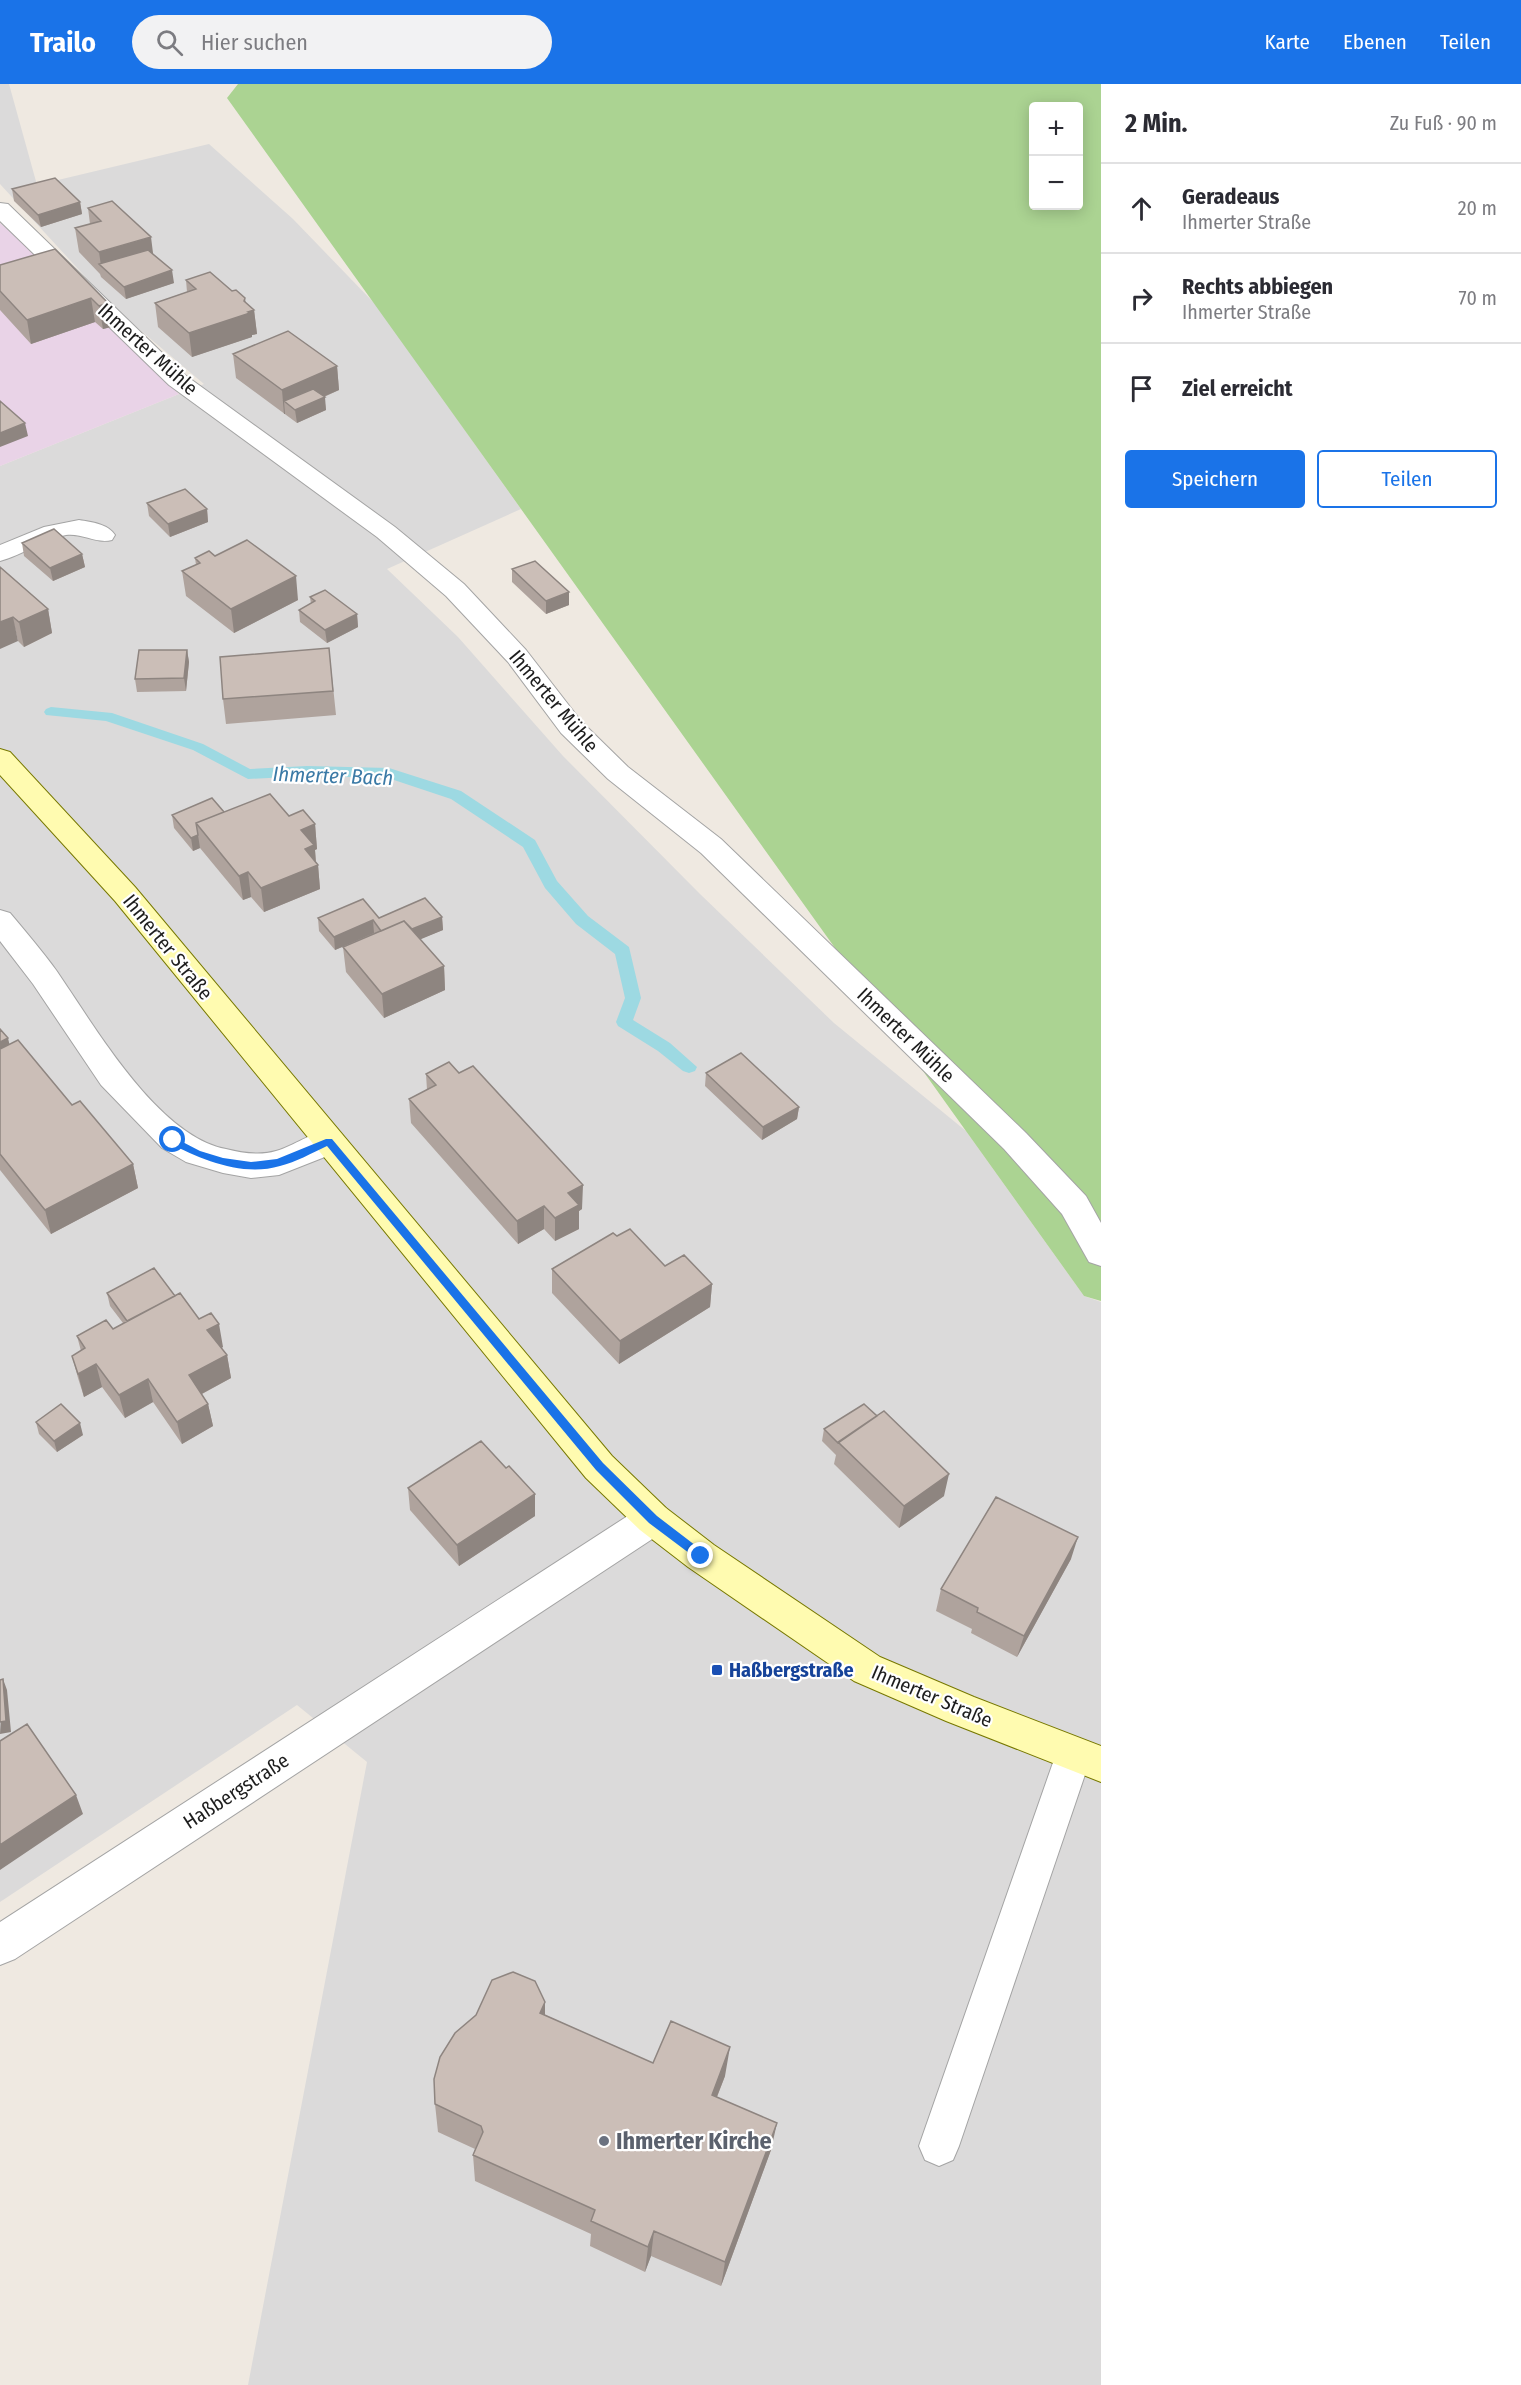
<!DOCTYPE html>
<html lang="de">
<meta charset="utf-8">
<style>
body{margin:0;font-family:"Fira Sans Condensed",sans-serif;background:#f2f2f3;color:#2b2b33}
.controls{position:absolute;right:18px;top:18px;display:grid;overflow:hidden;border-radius:6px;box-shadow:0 3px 15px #0003}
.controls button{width:54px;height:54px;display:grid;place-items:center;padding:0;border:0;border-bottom:2px solid #e1e1e2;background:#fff;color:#2b2b33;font:30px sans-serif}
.stop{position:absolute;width:18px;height:18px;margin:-14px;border:4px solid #1a73e8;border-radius:50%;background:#fff}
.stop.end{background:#1a73e8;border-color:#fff;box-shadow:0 2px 6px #0008}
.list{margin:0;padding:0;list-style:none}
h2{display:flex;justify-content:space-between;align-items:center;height:78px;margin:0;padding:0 24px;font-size:26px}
h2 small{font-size:20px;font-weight:400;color:#7c7c81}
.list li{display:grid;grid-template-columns:39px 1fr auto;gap:18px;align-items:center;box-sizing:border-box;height:90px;padding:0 24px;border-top:2px solid #e1e1e2}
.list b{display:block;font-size:22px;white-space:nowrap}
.list p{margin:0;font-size:20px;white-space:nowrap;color:#7c7c81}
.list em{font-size:20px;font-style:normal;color:#7c7c81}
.actions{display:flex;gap:12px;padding:18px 24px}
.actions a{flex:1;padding:14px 0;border:2px solid #1a73e8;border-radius:6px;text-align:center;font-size:21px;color:#1a73e8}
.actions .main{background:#1a73e8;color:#fff}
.icon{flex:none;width:33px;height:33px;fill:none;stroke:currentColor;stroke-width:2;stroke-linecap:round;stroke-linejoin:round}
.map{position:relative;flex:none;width:1101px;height:2301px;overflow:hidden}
header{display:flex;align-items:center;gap:36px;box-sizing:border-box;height:84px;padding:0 30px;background:#1a73e8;color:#fff}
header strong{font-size:28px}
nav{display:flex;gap:33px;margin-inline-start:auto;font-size:21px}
.search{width:420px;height:54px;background:#f2f2f3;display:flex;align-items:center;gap:15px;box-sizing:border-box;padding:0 21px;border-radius:33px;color:#7c7c81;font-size:22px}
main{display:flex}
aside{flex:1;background:#fff}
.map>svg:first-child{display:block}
.residential{fill:#dbdada}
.industrial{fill:#e9d3e7}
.forest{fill:#abd392;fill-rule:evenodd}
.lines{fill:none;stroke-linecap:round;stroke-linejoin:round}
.stream{fill:#9dd9e2;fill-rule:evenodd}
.lane-casing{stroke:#a4a4a4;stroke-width:2}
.street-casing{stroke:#a4a4a4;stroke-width:2}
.secondary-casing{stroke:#777800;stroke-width:2}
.lane{fill:#fff;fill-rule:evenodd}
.street{fill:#fff;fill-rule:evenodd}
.secondary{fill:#fffbb0;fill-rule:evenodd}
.wall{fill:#afa39d}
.shaded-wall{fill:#8e8580}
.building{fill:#cbbeb7;stroke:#8e8580;stroke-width:1.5}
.route{fill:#1a73e8}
.transit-dot{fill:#1a4fb4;stroke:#fff;stroke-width:2}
.worship-dot{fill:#6b7280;stroke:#fff;stroke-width:2}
.labels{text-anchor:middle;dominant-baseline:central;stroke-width:4.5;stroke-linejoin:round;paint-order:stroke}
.street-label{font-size:20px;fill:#1d1d1d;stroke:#fff}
.transit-label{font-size:20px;font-weight:bold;fill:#164399;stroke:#fff;text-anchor:start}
.water-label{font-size:21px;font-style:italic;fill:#3b7aa6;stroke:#fff}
.near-worship-label{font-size:24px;font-weight:bold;fill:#5b616d;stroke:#fff;text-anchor:start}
</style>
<header>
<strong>Trailo</strong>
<div class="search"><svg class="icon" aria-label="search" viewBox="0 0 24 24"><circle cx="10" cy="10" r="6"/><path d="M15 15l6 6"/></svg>Hier suchen</div>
<nav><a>Karte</a><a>Ebenen</a><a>Teilen</a></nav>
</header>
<main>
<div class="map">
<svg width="1101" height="2301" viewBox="0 0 1101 2301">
<rect width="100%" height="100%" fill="#efe9e1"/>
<path class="residential" d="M0 0H9L37 101 209 60 293 135 376 221 521 425 387 485 458 553 563 672 700 810 834 939 966 1047 1084 1212 1101 1218V2301H248L367 1678 297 1621 0 1818V382L204 300 114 224 0 100Z"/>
<path class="industrial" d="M0 139 32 166 179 310 0 382Z"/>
<path class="forest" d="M238 0H1101V1217L1084 1212 227 14ZM1034 22H1078V122H1034Z"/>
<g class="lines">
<path class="stream" d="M51 623 112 629 203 660 250 685 307 682 389 684 461 707 535 756 557 797 588 832 629 863 641 914 633 936 670 959 697 983 695 987 689 989 683 987 658 967 618 942 616 938 625 914 615 870 576 840 545 804 523 763 451 715 388 694 307 692 248 695 193 666 106 637 46 631 44 628 46 625Z"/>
<defs>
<path id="lane" d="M79 436C92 438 108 440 115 451L112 456C96 460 83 449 66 451 43 455 23 471 0 477V461L44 443Z
M1074 1654 1086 1659 1092 1670 959 2062 953 2076 939 2082 925 2076 919 2062 1056 1670 1062 1659Z"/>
<path id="street" d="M0 119 8 120 185 291 395 443 464 500 526 566 581 637 628 683 721 755 1026 1049 1086 1112 1101 1139V1182L1089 1178 1062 1130 1004 1065 701 769 608 695 561 649 508 578 446 512 377 453 169 301 0 137Z
M0 826 10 829C26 848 42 867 56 886 94 941 157 1052 226 1065 242 1069 260 1072 276 1067 298 1061 317 1042 340 1049L345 1058 340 1067 279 1091 251 1094 223 1089 186 1078 162 1064 101 1001 33 900 0 857Z
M653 1420 666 1424 671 1435 666 1446 15 1875 0 1881V1838L640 1424Z"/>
<path id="secondary" d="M0 665 10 668 135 803 612 1372 666 1424 714 1461 880 1573 974 1613 1101 1662V1698L946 1637 854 1597 688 1483 640 1446 586 1394 115 817 0 691Z"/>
</defs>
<use href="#lane" class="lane-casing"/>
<use href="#street" class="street-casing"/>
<use href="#secondary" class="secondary-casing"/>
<use href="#lane" class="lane"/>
<use href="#street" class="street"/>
<use href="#secondary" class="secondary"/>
</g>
<path class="wall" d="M12 105 80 118 82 130 41 143 14 117Z
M88 124 153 171 174 199 126 215 101 193 100 190 79 168 75 144 90 140Z
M0 181 108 219 111 243 103 245 95 238 31 260 0 226Z
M186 196 246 219 254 226 257 250 252 251V253L192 273 158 243 155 219 187 208Z
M233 270 337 282 339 306 324 313 326 326 297 339 236 294Z
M147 419 207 425 208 438 170 453 149 432Z
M22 459 82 470 85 483 53 497 24 472Z
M195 474 298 516 234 549 186 512 182 487 196 481Z
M0 483 48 525 52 549 24 563 18 557Z
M512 485 569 521 546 530 512 498Z
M310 513 357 530 358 543 327 559 300 538 299 526 311 520Z
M329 564 336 631 226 640 223 615Z
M187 566 189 578 186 607 137 608 135 595Z
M224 728 289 732 315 740 317 765 315 766 316 778 318 781 320 805 264 828 251 813 243 816 200 764 193 767 174 744 172 731Z
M442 833 443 846 420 855 444 882 445 906 384 934 346 888 343 863 374 850 335 866 319 847 318 834Z
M0 945 10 961 133 1080 138 1104 51 1150 0 1086Z
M706 989 799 1023 797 1035 762 1056 705 1002Z
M426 990 582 1125 579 1127V1145L555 1157 544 1145 518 1160 411 1039 409 1015 427 1006Z
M617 1152 665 1182 712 1200 710 1223 619 1280 552 1209V1185Z
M107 1209 175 1212 199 1235 223 1263 221 1264 227 1271 231 1294 202 1310 208 1320 213 1342 182 1360 153 1318 125 1334 102 1303 84 1313 78 1294 72 1272 81 1267 77 1252 113 1245 123 1239 110 1222Z
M36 1338 83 1351 57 1368 39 1350Z
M824 1345 944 1412 899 1444 834 1380 836 1371 822 1357Z
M506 1384 535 1410V1432L459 1482 410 1426 408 1404Z
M1071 1475 1017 1573 971 1549 972 1545 936 1527 941 1505Z
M476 1931H545L653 1979 725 1992 717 2013 771 2066 721 2202 651 2172 645 2188 590 2162 591 2150 475 2097 473 2071 475 2065 438 2048 435 2020Z"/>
<path class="shaded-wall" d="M80 118 82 130 41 143 38 131Z
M151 153 154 177 101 182 99 168Z
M172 186 174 199 126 215 124 203Z
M91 214 95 238 31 260 27 236Z
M245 214 247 230 248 228 254 226 257 250 252 251V253L192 273 189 249 244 217Z
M108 219 111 243 103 245 99 222Z
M337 282 339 306 295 325 284 317 285 330H284L282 306Z
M325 313 326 326 297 339 295 326Z
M25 339 28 352 0 363V349Z
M207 425 208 438 170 453 168 440Z
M82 470 85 483 53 497 50 484Z
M296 492 298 516 234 549 231 525Z
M569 508V521L546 530V517Z
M48 525 52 549 24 563 19 538Z
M357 530 358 543 327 559 325 546Z
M13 533 18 557 0 565V538Z
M187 566 189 578 186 607 184 594Z
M315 740 317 765 315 766 316 781H318L320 805 264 828 261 804 301 746Z
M198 751 200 764 193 767 191 754Z
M248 788 251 813 243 816 239 792Z
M442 833 443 846 390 868 389 855Z
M373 836 374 849 335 866 334 853Z
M444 882 445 906 384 934 382 910Z
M8 954 11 967 0 973V958Z
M799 1023 797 1035 762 1056 763 1043Z
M133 1080 138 1104 51 1150 45 1126Z
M583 1101 582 1125 579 1127V1145L555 1157V1134L568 1109Z
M544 1122V1145L518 1160 517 1137Z
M712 1200 710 1223 619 1280 620 1257Z
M219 1240 223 1263 212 1269 207 1246Z
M227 1271 231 1294 194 1314 189 1291Z
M96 1280 102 1303 84 1313 78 1290Z
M148 1295 153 1318 125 1334 119 1311Z
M208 1320 213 1342 182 1360 177 1338Z
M80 1339 83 1351 57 1368 54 1357Z
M949 1390 944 1412 899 1444 904 1422Z
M535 1410V1432L459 1482 457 1461Z
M1078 1453 1071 1475 1017 1573 1024 1552Z
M3 1595 7 1606 11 1648 0 1650Z
M76 1711 83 1730 0 1786V1761Z
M545 1918V1947L540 1929Z
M730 1963 725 1992 707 2038 712 2011Z
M777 2039 771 2066 721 2202 725 2178Z
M654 2147 651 2172 645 2188 648 2163Z"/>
<path class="building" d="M55 94 80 118 38 131 12 105Z
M112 117 151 153 99 168 75 144 101 137 88 124Z
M55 165 108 219 99 222 91 214 27 236 0 207V181Z
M148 166 172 186 124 203 99 180Z
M210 188 232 207 236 206 245 214 244 217 254 226 248 228 250 229 189 249 155 219 196 205 186 196Z
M288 247 337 282 282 306 233 270Z
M313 305 325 313 295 326 284 317Z
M0 317 25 339 0 349Z
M185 405 207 425 168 440 147 419Z
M54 445 82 470 50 484 22 459Z
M247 456 296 492 231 525 182 487 200 479 195 474 209 467 215 472Z
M535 477 569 508 546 517 512 485Z
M0 483 48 525 19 538 13 533 0 538Z
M325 506 357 530 325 546 299 526 315 517 310 513Z
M329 564 333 607 223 615 220 573Z
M139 566H187L184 594 135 595Z
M270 710 289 732 303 726 315 740 301 746 314 761 305 765 318 781 261 804 248 788 239 792 196 739Z
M212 714 224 728 196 739 198 751 191 754 172 731Z
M425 814 442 833 412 845 404 837 381 847 373 836 334 853 318 834 363 815 379 834Z
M404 837 444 882 382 910 343 863Z
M0 945 8 954 0 958Z
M18 956 72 1021 80 1017 133 1080 45 1126 0 1070V965Z
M741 969 799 1023 763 1043 706 989Z
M449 978 459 989 473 982 583 1101 568 1109 579 1121 555 1134 544 1122 517 1137 409 1015 436 1001 426 990Z
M630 1145 665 1182 684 1171 712 1200 620 1257 552 1185 613 1149 617 1152Z
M154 1184 175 1212 127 1237 107 1209Z
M180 1209 199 1235 211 1229 219 1240 207 1246 227 1271 189 1291 208 1320 177 1338 148 1295 119 1311 96 1280 78 1290 72 1272 85 1264 77 1252 106 1236 113 1245Z
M61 1320 80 1339 54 1357 36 1338Z
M864 1320 877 1332 838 1359 824 1345Z
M884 1327 949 1390 904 1422 838 1358Z
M481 1357 506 1384 509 1382 535 1410 457 1461 408 1404Z
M996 1413 1078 1453 1024 1552 977 1528 978 1524 941 1505Z
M3 1595 6 1637 0 1638V1596Z
M27 1640 76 1711 0 1761V1657Z
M513 1888 535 1897 545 1918 540 1929 653 1979 671 1937 730 1963 712 2011 777 2039 725 2178 654 2147 648 2163 591 2137 595 2126 473 2071 483 2048 481 2042 435 2020 434 1995 440 1973 455 1949 476 1931 492 1896Z"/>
<path class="route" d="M173 1053 200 1067 223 1074 251 1078 277 1075 326 1055H332L603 1379 657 1432 704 1468V1475H697L649 1439 596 1386 327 1062C312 1069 296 1078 280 1082 243 1093 202 1076 169 1059L168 1056Z"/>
<rect class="transit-dot" x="711" y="1580" width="12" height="12" rx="3"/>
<circle class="worship-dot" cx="604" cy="2057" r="6"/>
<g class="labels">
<g class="street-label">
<text transform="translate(148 265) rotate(42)">Ihmerter Mühle</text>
<text transform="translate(554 617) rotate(50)">Ihmerter Mühle</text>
<text transform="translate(168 863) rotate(51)">Ihmerter Straße</text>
<text transform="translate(906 951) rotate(44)">Ihmerter Mühle</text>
<text transform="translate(932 1612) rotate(23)">Ihmerter Straße</text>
<text transform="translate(236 1707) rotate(-33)">Haßbergstraße</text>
</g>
<g class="transit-label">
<text x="729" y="1586">Haßbergstraße</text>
</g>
<g class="water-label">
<text transform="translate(333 692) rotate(2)">Ihmerter Bach</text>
</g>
<g class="near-worship-label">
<text x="616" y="2057">Ihmerter Kirche</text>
</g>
</g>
</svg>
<div class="controls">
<button>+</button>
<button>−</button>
</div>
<div class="stop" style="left:173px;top:1056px"></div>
<div class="stop end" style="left:701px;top:1472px"></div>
</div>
<aside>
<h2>2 Min.<small>Zu Fuß · 90 m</small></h2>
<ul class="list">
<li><svg class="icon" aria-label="ahead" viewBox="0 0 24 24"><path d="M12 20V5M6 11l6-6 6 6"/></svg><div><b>Geradeaus</b><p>Ihmerter Straße</p></div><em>20 m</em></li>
<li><svg class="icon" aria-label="right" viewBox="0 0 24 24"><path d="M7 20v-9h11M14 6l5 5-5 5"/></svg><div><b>Rechts abbiegen</b><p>Ihmerter Straße</p></div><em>70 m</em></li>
<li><svg class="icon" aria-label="arrive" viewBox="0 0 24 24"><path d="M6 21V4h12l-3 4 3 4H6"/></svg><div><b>Ziel erreicht</b></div></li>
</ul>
<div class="actions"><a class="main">Speichern</a><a>Teilen</a></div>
</aside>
</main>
